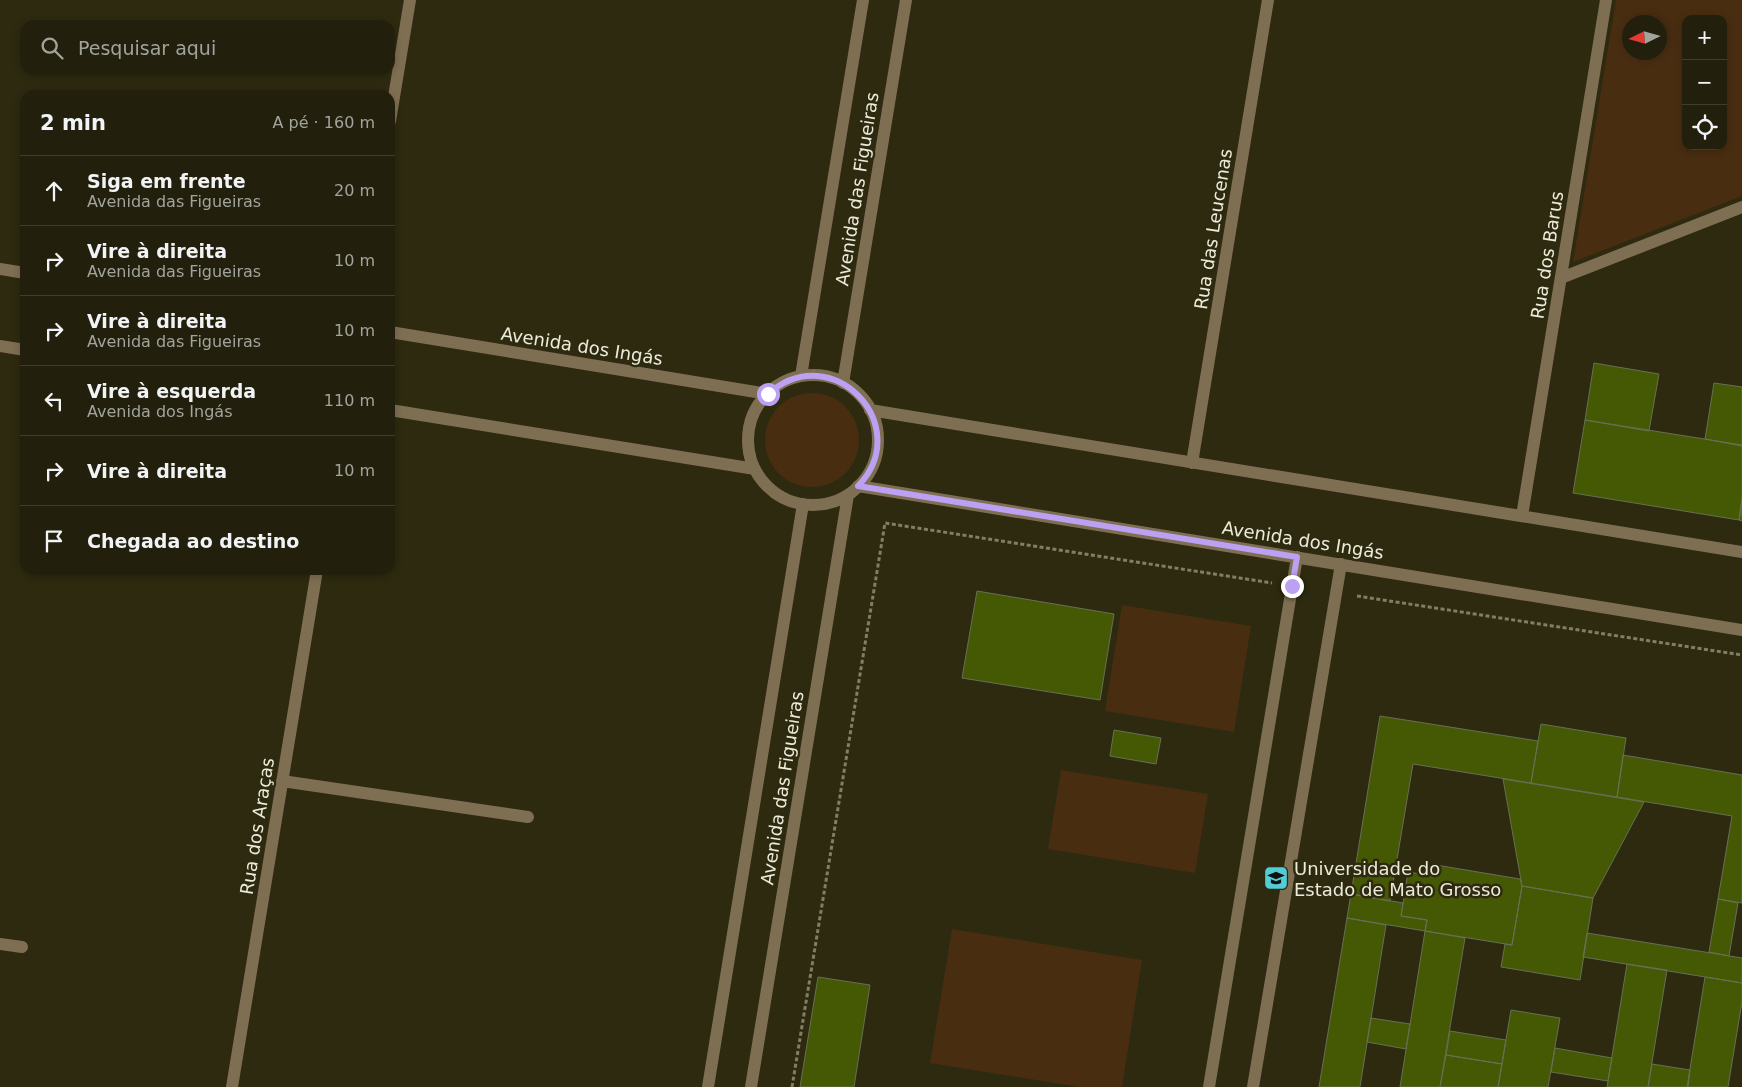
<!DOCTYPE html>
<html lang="pt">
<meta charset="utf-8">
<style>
body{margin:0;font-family:"DejaVu Sans",sans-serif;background:#2a2815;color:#f1f3f6}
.controls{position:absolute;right:15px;top:15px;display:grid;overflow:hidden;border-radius:10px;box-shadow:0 2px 8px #0003}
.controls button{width:45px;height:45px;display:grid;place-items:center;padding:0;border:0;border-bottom:1px solid #3f3e2d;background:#22200c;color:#f1f3f6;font:25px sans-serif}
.compass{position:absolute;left:1622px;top:15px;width:45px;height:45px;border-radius:50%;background:#22200c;box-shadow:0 2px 8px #0003;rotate:265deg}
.stop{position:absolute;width:15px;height:15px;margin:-11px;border:4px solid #bca0f2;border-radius:50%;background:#fff}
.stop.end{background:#bca0f2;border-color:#fff;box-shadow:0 1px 5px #0008}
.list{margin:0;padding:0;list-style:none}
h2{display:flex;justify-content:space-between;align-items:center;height:65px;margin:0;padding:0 20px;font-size:21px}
h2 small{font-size:16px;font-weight:400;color:#a2a39d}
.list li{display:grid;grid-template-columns:32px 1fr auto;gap:15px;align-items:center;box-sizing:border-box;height:70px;padding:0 20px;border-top:1px solid #3f3e2d}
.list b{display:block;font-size:19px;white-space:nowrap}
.list p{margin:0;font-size:16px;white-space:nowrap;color:#a2a39d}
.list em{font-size:16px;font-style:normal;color:#a2a39d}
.icon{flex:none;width:28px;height:28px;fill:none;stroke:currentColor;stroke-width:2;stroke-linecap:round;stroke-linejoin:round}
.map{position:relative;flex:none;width:1742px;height:1087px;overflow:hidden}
.search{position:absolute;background:#22200c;box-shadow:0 2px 8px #0003;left:20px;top:20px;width:375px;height:55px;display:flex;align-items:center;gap:12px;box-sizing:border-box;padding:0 18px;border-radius:15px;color:#a2a39d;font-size:19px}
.panel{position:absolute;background:#22200c;box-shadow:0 2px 8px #0003;left:20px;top:90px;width:375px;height:485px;border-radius:15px}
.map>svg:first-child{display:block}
.green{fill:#482d11;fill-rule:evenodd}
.building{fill:#455905;stroke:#677055}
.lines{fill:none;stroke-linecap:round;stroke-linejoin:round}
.path{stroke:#807e68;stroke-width:3;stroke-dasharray:4 2.5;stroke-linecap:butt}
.minor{stroke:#7f6f52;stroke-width:12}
.route{stroke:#bca0f2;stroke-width:6}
.labels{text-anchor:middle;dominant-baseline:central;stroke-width:5;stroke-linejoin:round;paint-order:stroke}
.street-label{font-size:18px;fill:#ecebda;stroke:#2d2a10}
.poi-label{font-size:18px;fill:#ecebda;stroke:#2d2a10;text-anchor:start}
</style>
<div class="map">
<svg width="1742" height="1087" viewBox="0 0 1742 1087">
<rect width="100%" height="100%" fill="#2d2a10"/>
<path class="green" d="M1616 0H1742V196L1573 262ZM1686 19H1723V146H1686ZM1660 22V52H1630V22Z
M765 440a47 47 0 1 1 94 0a47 47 0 1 1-94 0Z
M1122 605 1251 626 1234 732 1105 711Z
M1061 770 1208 794 1195 873 1048 849Z
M952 929 1142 960 1122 1087H1079L930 1063Z"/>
<path class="building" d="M1594 363 1659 374 1649 431 1585 420Z
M1714 383 1742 387V446L1705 439Z
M1585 420 1742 445V500L1739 520 1573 493Z
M1742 499V521L1739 520Z
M977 591 1114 614 1100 700 962 678Z
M1380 716 1538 741 1531 783 1413 764 1390 901 1351 894Z
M1541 724 1626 738 1617 797 1531 783Z
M1114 730 1161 738 1156 764 1110 756Z
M1623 755 1742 775V903L1718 899 1732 816 1617 797Z
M1503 779 1644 802 1593 898 1522 886Z
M1436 865 1520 879 1522 886 1512 945 1425 931 1427 920 1401 916 1408 872 1434 876Z
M1522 886 1593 898 1580 980 1501 967 1505 944 1512 945Z
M1351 894 1403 903 1401 916 1427 920 1425 931 1347 918Z
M1718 899 1738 903 1729 956 1709 952Z
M1347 918 1386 925 1360 1087H1319Z
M1425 931 1465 938 1440 1087H1400Z
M1587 933 1742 958V983L1583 957Z
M1627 964 1667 970 1648 1087H1607Z
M818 977 870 985 854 1087H800Z
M1705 977 1742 983V1002L1728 1087H1687Z
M1511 1010 1560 1018 1548 1087H1498Z
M1371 1018 1410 1024 1406 1049 1367 1042Z
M1450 1031 1506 1040 1502 1064 1446 1055Z
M1555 1048 1612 1058 1608 1081 1551 1072Z
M1446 1055 1502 1064 1498 1087H1440Z
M1652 1064 1690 1070 1688 1087H1648Z"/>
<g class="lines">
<path class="path" d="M1357 596 1742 655
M792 1087 885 523 1272 583"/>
<path class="minor" d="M390 121 410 0
M0 269 25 273
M1561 278 1742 207
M390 332 768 394
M0 346 25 350
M748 440a65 65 0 1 1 130 0a65 65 0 1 1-130 0Z
M801 376 863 0
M843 383 906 0
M390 410 755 469
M870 410 1742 552
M1192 463 1268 0
M858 486 1742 630
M1522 516 1606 0
M282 781 528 817
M0 944 22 947
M232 1087 317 570
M708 1087 803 504
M751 1087 848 495
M1209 1087 1297 557
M1253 1087 1341 564"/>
</g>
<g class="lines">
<path class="route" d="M768 394C832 337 916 426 858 486L1297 557 1292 586"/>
</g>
<defs>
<symbol id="university-square" viewBox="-11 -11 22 22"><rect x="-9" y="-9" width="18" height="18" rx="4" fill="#52ccd5" stroke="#2d2a10"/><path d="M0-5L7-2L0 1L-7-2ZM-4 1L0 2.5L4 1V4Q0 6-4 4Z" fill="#111"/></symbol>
</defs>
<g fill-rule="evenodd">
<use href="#university-square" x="1262" y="864" width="28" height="28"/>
</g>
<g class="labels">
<g class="street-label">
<text transform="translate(857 189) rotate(-81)">Avenida das Figueiras</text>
<text transform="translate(1213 229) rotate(-81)">Rua das Leucenas</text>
<text transform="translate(1547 255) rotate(-81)">Rua dos Barus</text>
<text transform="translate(582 346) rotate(9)">Avenida dos Ingás</text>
<text transform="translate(1303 540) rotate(9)">Avenida dos Ingás</text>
<text transform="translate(782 788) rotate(-81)">Avenida das Figueiras</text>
<text transform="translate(257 826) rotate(-81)">Rua dos Araças</text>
</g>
<g class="poi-label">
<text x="1294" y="868">Universidade do<tspan x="1294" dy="21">Estado de Mato Grosso</tspan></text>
</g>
</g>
</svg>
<div class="controls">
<button>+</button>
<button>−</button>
<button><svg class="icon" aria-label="locate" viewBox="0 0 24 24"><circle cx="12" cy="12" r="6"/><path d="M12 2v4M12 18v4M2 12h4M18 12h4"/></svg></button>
</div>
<svg class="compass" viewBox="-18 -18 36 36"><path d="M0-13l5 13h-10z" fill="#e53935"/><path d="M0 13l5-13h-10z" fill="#a2a39d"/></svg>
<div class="stop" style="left:768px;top:394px"></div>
<div class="stop end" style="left:1292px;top:586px"></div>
<div class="search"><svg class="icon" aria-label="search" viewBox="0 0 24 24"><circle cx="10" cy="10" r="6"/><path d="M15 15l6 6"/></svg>Pesquisar aqui</div>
<section class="panel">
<h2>2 min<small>A pé · 160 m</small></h2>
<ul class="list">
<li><svg class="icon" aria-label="ahead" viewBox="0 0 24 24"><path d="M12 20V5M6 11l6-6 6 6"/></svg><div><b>Siga em frente</b><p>Avenida das Figueiras</p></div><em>20 m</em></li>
<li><svg class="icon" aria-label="right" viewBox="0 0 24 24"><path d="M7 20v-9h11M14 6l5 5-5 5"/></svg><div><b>Vire à direita</b><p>Avenida das Figueiras</p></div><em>10 m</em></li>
<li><svg class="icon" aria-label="right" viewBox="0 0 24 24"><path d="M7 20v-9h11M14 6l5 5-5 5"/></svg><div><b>Vire à direita</b><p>Avenida das Figueiras</p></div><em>10 m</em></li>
<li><svg class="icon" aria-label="left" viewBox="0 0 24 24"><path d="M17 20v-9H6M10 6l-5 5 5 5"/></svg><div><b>Vire à esquerda</b><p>Avenida dos Ingás</p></div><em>110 m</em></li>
<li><svg class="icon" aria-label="right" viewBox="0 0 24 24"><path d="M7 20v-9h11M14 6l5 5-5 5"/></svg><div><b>Vire à direita</b></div><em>10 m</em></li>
<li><svg class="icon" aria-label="arrive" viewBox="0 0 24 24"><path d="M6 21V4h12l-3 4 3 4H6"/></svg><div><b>Chegada ao destino</b></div></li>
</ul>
</section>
</div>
